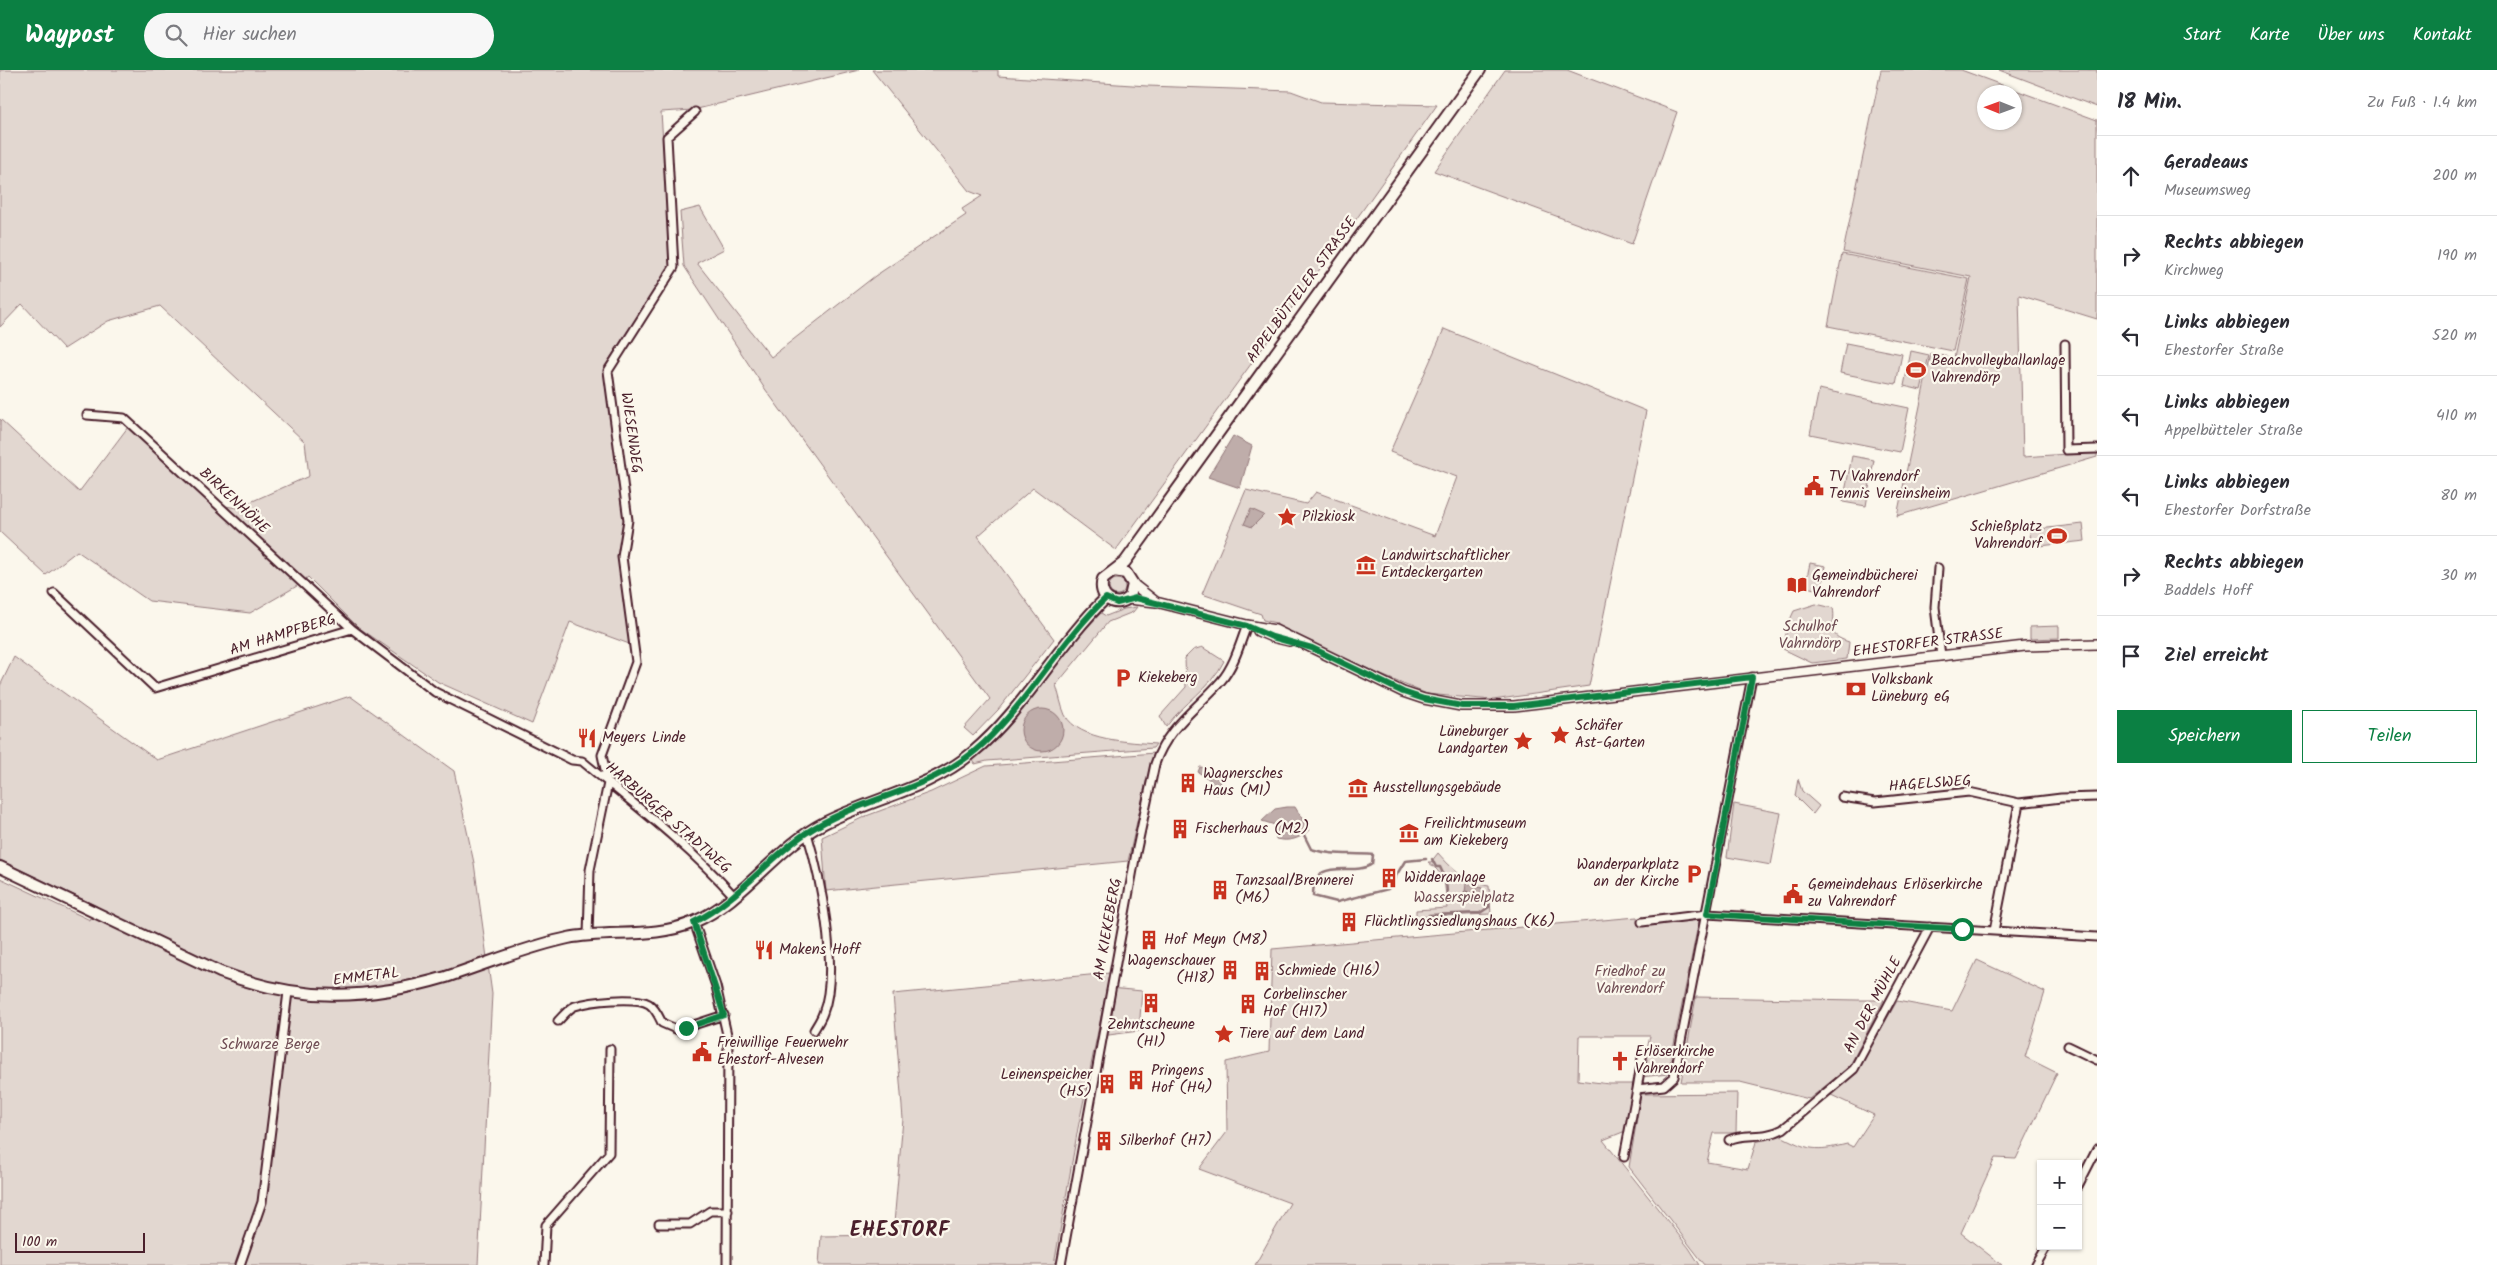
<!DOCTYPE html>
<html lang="de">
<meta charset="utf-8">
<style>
body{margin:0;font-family:Kalam,sans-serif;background:#f7f7f7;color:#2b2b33}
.controls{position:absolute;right:15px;bottom:15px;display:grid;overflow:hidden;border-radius:0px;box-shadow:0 1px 4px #0004}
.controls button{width:45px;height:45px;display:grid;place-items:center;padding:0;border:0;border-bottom:1px solid #e1e1e2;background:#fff;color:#2b2b33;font:25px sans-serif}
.compass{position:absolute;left:1977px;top:15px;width:45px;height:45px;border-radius:50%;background:#fff;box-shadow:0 1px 4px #0004;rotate:271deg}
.scale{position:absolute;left:15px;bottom:12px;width:130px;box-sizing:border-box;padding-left:5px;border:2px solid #4a1f2b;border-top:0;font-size:14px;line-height:18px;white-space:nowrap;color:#4a1f2b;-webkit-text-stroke:4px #fbf7ec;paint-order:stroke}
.stop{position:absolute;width:15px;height:15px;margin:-11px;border:4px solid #0b8043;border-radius:50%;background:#fff}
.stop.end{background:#0b8043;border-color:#fff;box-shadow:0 1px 5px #0008}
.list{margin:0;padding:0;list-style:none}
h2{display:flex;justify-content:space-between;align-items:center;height:65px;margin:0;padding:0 20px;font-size:21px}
h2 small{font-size:16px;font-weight:400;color:#7c7c81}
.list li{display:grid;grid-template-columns:32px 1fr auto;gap:15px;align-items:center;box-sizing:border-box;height:80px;padding:0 20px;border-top:1px solid #e1e1e2}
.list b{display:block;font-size:19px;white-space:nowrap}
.list p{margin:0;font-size:16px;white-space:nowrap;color:#7c7c81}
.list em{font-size:16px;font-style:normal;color:#7c7c81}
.actions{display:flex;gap:10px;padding:15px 20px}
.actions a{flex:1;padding:11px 0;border:1px solid #0b8043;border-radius:0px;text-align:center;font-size:18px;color:#0b8043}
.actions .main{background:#0b8043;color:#fff}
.icon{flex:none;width:28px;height:28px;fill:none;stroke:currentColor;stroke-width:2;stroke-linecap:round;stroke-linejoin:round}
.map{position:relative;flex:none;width:2097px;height:1195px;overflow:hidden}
header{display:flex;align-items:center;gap:30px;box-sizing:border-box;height:70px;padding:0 25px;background:#0b8043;color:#fff}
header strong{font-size:24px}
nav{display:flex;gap:28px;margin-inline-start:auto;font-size:18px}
.search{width:350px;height:45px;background:#f7f7f7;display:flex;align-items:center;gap:12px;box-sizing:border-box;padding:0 18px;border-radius:28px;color:#7c7c81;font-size:19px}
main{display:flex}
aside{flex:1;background:#fff}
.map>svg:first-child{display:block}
.green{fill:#e2d7d0;stroke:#967b7e;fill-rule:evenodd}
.water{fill:#bfadaa;stroke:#907477}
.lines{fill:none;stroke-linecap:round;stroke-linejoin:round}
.stream{stroke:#907477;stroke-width:2.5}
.minor-casing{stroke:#4a1f2b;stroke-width:11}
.tertiary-casing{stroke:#4a1f2b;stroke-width:12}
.secondary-casing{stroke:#4a1f2b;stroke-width:14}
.minor{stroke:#fbf7ec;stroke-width:7}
.tertiary{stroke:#fbf7ec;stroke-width:9}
.secondary{stroke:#fbf7ec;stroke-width:10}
.route{stroke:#0b8043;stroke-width:6}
.labels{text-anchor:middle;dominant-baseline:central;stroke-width:4.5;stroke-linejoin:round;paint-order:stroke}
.street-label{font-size:15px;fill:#4a1f2b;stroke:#fbf7ec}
.poi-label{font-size:15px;fill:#4a1f2b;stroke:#fbf7ec;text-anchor:start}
.park-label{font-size:15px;fill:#704d54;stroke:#fbf7ec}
.district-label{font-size:20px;font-weight:bold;letter-spacing:1px;fill:#4a1f2b;stroke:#fbf7ec}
</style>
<header>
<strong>Waypost</strong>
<div class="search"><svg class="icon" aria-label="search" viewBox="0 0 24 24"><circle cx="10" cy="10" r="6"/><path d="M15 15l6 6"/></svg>Hier suchen</div>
<nav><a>Start</a><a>Karte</a><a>Über uns</a><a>Kontakt</a></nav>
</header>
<main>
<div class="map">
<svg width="2097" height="1195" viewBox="0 0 2097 1195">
<rect width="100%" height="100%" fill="#fbf7ec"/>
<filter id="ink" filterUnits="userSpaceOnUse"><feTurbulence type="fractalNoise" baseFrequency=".02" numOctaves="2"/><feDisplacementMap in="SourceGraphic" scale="10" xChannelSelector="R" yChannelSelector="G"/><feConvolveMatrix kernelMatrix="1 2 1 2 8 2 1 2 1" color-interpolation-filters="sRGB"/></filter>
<g filter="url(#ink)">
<path class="green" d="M0 0H859L693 40 661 42 671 194 605 296 626 445 620 483 632 575 570 552 532 654 438 612 358 557 308 507 297 516 250 543 149 531 77 481 46 505 0 462V349L79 422 128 357 214 434 237 438 309 406 305 372 160 236 108 251 64 279 22 234 0 257Z
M872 0H998V6L1147 16 1291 21 1321 32 1437 35 1357 148 1116 480 1033 418 978 466 1054 569 998 640 973 666 964 658 990 629 763 316 684 196 680 142 700 137 724 179 697 193 771 287 875 206 966 145 962 139 982 126 969 121Z
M1505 0H1567L1677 42 1632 174 1434 101Z
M1881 0H1961L2097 50V249L2019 225 2023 387 2097 382V387L1897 446 1931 283 1954 288 1971 207 1843 182ZM1984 22H2014V52H1984Z
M1999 0H2097V37Z
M1842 184 1969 209 1953 281 1828 256Z
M1444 259 1646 341 1589 616 1493 630 1427 624 1379 604 1279 558 1276 553 1263 550 1261 544 1202 524 1246 420 1306 434 1316 422 1435 466 1457 407 1390 382Z
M1846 273 1902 284 1896 314 1840 303Z
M1911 281 1929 285 1921 320 1904 316Z
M1819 319 1909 338 1900 382 1810 364Z
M1852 386 1874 390 1866 436 1843 432Z
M2083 454 2085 471 2031 477 2030 460Z
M1810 493 1826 496 1821 520 1805 517Z
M1109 517a8 8 0 1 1 16 0a8 8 0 1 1-16 0Z
M1816 534 1833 538C1837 556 1823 564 1849 572L1847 589 1812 593 1783 579 1788 554 1794 541Z
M1137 537 1133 542 1108 552 1056 615C1059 624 1061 636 1065 645 1079 671 1131 672 1156 674L1153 678 987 691 975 694 972 688 1004 659 1081 564 1101 543 1106 546 1124 539Z
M2059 556V568L2030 569V557Z
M1202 577 1224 591C1211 618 1183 633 1166 657L1160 646 1186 617 1185 588 1193 580Z
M14 587 157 690 350 626 454 701 474 793 492 924 478 1195H0V808L90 850 97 836 0 790V616Z
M1155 683 1146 712 1128 791 826 821 822 767 866 746 931 722 986 696Z
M1798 709 1802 721 1819 736 1813 744 1795 726Z
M1734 734 1781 743 1771 795 1727 787Z
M1438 783C1453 800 1466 813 1489 816L1491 844 1416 847V840L1447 838C1444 813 1448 808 1428 792H1431Z
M1637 847 1638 855 1699 850 1668 1004 1641 1007 1650 966H1579L1578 1010 1609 1014H1634L1628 1060 1603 1070 1689 1178 1700 1195H1255L1290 1133 1199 1099 1227 1062 1226 992 1269 982 1272 879Z
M1977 890 2045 922 2025 987 2057 1003 2016 1089 1995 1088 1961 1163 2002 1195H1705L1629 1097 1641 1024 1737 1023 1736 1063H1714L1707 1092 1748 1099 1756 1072 1779 1065C1808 1080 1815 1082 1847 1074L1853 1077 1874 1045 1829 1024 1857 1001 1897 931 1952 941Z
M1110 903 1078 1058 1054 1195H819L821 1166 893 1165 903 1049 893 924Z
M1110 918 1142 921 1139 961 1101 966Z
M1696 927 1858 930H1884L1849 997 1809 1029 1740 1012H1681Z"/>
<path class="water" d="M1233 366 1252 376 1240 418 1208 407Z
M1251 439 1264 445 1252 457 1244 454Z
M1021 660a21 21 0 1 1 42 0a21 21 0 1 1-42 0Z
M1200 697C1222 700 1222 705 1217 725L1212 721 1209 709 1198 702Z
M1287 737H1295L1309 760C1300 769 1289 772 1276 769L1275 755 1262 751 1275 739Z
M1466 814 1482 818 1484 827 1480 832H1470L1465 822Z"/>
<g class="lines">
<path class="stream" d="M1304 765 1311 779C1332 786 1351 783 1373 785L1372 794C1353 808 1313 783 1313 826L1337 832 1388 819 1405 791 1426 789
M1432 789 1436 797H1440L1446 810 1448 834C1456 831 1461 829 1465 822H1467
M1429 845 1480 843 1489 837V831L1482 826"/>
<defs>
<path id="minor" d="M2065 274 2066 380 2097 379
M87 345 124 348 352 559
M1938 498 1935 537 1941 586
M54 523 155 618 352 559 435 622 572 690 582 691C634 734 689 776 734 826
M1842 727 1875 732 1969 722 2019 733 1994 861
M2019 733 2061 728 2097 727
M807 763C820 806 840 901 823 943 821 949 817 955 814 960
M694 852 716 916 728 969 727 1195
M1642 852 1707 844 2097 867
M588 865 590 800 608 713 602 685 636 592 622 487 628 450 608 301 674 197 667 67 695 42
M558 951C563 946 569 938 575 936 591 931 636 926 649 934 656 939 659 947 662 953L678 960 724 945
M2068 976 2097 990
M1637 1019 1643 982
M1729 1070C1745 1062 1763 1070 1783 1059L1854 999 1930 857
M1624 1087 1637 1019 1664 1016 1674 1007 1752 607
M2078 1116 2097 1079
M659 1154H690L710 1141H728
M240 1195 262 1132 288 922
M544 1195 546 1155 609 1083 610 979
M1061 1195 1136 783 1155 694C1167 657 1197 639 1221 611 1234 596 1240 574 1247 555
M2036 1195 2047 1176"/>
<path id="tertiary" d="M1133 514 1156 532
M1128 529 1156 532 1247 555 1275 560 1403 622 1424 629 1461 636H1514L2025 576 2097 574
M1258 561 1272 567 1289 571"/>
<path id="secondary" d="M1114 501 1126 503 1133 514 1130 527C1115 540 1097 527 1103 509L1125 492 1480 0
M0 797 220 902C299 932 365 931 446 907 486 894 526 877 568 868 609 860 654 869 694 852 745 830 775 778 824 753 873 728 929 719 972 683 1025 639 1057 575 1106 528"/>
</defs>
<use href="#minor" class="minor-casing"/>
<use href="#tertiary" class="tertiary-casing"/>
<use href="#secondary" class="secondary-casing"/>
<use href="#minor" class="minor"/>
<use href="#tertiary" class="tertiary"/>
<use href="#secondary" class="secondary"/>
</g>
</g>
<g class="lines" filter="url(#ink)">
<path class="route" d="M686 958 724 945 694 852C738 830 766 790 806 763 863 725 931 723 984 673 1030 629 1060 572 1106 528L1117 533 1136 528 1247 556 1272 567 1312 578 1403 622 1424 629 1462 636H1514L1752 607 1707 844 1962 859"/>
</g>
<defs>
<symbol id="stadium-bare" viewBox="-9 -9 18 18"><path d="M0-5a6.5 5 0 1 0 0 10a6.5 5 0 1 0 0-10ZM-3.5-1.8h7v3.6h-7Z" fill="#c8321e" stroke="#fbf7ec" stroke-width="2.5" paint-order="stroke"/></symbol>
<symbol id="civic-bare" viewBox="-9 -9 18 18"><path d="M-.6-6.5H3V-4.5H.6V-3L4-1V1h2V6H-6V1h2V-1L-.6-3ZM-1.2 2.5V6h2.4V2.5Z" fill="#c8321e" stroke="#fbf7ec" stroke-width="2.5" paint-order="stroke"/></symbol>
<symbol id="sight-bare" viewBox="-9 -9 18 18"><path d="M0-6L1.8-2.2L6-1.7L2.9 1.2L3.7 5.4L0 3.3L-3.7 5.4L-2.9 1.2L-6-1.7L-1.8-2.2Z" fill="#c8321e" stroke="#fbf7ec" stroke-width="2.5" paint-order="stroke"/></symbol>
<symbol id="museum-bare" viewBox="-9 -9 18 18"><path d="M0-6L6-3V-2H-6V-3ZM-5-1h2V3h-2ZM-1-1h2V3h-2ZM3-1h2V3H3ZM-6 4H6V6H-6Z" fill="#c8321e" stroke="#fbf7ec" stroke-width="2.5" paint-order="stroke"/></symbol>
<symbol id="library-bare" viewBox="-9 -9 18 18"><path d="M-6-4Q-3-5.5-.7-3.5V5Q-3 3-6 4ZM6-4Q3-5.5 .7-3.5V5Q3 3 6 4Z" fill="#c8321e" stroke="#fbf7ec" stroke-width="2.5" paint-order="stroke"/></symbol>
<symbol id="parking-bare" viewBox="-9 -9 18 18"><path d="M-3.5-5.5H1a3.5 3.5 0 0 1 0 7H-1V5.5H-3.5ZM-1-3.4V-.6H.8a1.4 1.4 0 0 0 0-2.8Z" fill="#c8321e" stroke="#fbf7ec" stroke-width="2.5" paint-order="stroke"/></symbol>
<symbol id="bank-bare" viewBox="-9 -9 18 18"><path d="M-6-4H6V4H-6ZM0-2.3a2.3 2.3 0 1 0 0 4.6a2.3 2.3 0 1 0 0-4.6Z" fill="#c8321e" stroke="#fbf7ec" stroke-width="2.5" paint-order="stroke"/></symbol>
<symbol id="restaurant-bare" viewBox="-9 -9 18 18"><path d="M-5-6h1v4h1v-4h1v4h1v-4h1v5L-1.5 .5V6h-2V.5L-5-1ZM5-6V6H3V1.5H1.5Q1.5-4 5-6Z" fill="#c8321e" stroke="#fbf7ec" stroke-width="2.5" paint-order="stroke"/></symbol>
<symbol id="building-bare" viewBox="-9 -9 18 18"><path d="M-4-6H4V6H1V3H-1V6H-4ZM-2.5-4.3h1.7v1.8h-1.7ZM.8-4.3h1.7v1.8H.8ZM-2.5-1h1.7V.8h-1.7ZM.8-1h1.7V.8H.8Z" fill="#c8321e" stroke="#fbf7ec" stroke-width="2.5" paint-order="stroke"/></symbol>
<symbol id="church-bare" viewBox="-9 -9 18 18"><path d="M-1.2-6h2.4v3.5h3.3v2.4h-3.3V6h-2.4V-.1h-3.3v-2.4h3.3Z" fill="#c8321e" stroke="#fbf7ec" stroke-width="2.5" paint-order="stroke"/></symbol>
</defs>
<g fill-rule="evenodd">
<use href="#stadium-bare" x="1902" y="286" width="28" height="28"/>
<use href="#civic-bare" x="1800" y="402" width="28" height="28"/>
<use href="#sight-bare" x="1273" y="433" width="28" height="28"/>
<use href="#stadium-bare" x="2043" y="452" width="28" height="28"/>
<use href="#museum-bare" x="1352" y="481" width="28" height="28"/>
<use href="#library-bare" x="1783" y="501" width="28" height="28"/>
<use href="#parking-bare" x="1109" y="594" width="28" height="28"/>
<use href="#bank-bare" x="1842" y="605" width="28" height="28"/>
<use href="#sight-bare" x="1546" y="651" width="28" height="28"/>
<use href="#restaurant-bare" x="573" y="654" width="28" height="28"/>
<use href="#sight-bare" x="1509" y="657" width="28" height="28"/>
<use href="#building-bare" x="1174" y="699" width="28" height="28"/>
<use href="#museum-bare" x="1344" y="704" width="28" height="28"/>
<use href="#building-bare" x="1166" y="745" width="28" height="28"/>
<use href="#museum-bare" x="1395" y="749" width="28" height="28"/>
<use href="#parking-bare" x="1680" y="790" width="28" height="28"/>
<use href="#building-bare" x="1375" y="794" width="28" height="28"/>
<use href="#building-bare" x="1206" y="806" width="28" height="28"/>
<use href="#civic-bare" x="1779" y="810" width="28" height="28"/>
<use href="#building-bare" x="1335" y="838" width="28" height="28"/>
<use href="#building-bare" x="1135" y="856" width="28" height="28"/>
<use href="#restaurant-bare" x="750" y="866" width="28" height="28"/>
<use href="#building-bare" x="1216" y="886" width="28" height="28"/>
<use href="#building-bare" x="1248" y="887" width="28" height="28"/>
<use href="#building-bare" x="1137" y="919" width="28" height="28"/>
<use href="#building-bare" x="1234" y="920" width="28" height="28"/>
<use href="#sight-bare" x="1210" y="950" width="28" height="28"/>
<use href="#civic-bare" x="688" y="968" width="28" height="28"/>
<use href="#church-bare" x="1606" y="977" width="28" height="28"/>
<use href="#building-bare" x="1122" y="996" width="28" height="28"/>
<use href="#building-bare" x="1093" y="1000" width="28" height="28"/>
<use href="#building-bare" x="1090" y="1057" width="28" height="28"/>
</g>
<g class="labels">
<g class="street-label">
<text transform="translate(1302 220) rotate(-54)">APPELBÜTTELER STRASSE</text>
<text transform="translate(631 363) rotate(82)">WIESENWEG</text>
<text transform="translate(234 431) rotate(43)">BIRKENHÖHE</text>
<text transform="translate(283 565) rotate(-17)">AM HAMPFBERG</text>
<text transform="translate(1928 573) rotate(-7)">EHESTORFER STRASSE</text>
<text transform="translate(1930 714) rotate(-4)">HAGELSWEG</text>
<text transform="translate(668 748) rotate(41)">HARBURGER STADTWEG</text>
<text transform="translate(1108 859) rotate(-80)">AM KIEKEBERG</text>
<text transform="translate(366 907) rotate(-7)">EMMETAL</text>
<text transform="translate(1873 935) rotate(-62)">AN DER MÜHLE</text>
</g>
<g class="poi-label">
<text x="1931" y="291">Beachvolleyballanlage<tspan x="1931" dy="17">Vahrendörp</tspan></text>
<text x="1829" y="407">TV Vahrendorf<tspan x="1829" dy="17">Tennis Vereinsheim</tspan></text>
<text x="1302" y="447">Pilzkiosk</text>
<text x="2042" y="457" text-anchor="end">Schießplatz<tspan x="2042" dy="17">Vahrendorf</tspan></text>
<text x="1381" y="486">Landwirtschaftlicher<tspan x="1381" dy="17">Entdeckergarten</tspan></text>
<text x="1812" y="506">Gemeindbücherei<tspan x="1812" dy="17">Vahrendorf</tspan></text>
<text x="1138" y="608">Kiekeberg</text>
<text x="1871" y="610">Volksbank<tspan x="1871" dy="17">Lüneburg eG</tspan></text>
<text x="1575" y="656">Schäfer<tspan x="1575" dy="17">Ast-Garten</tspan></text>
<text x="1508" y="662" text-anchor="end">Lüneburger<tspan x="1508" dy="17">Landgarten</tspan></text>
<text x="602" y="668">Meyers Linde</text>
<text x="1203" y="704">Wagnersches<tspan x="1203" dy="17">Haus (M1)</tspan></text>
<text x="1373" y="718">Ausstellungsgebäude</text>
<text x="1424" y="754">Freilichtmuseum<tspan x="1424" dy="17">am Kiekeberg</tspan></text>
<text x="1195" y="759">Fischerhaus (M2)</text>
<text x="1679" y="795" text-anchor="end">Wanderparkplatz<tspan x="1679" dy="17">an der Kirche</tspan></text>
<text x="1404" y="808">Widderanlage</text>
<text x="1235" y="811">Tanzsaal/Brennerei<tspan x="1235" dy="17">(M6)</tspan></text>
<text x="1808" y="815">Gemeindehaus Erlöserkirche<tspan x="1808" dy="17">zu Vahrendorf</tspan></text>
<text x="1364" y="852">Flüchtlingssiedlungshaus (K6)</text>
<text x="1164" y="870">Hof Meyn (M8)</text>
<text x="779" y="880">Makens Hoff</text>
<text x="1215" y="891" text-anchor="end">Wagenschauer<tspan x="1215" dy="17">(H18)</tspan></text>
<text x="1277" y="901">Schmiede (H16)</text>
<text x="1263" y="925">Corbelinscher<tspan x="1263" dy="17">Hof (H17)</tspan></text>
<text x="1151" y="955" text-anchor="middle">Zehntscheune<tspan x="1151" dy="17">(H1)</tspan></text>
<text x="1239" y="964">Tiere auf dem Land</text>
<text x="717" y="973">Freiwillige Feuerwehr<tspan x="717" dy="17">Ehestorf-Alvesen</tspan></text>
<text x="1635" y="982">Erlöserkirche<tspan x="1635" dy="17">Vahrendorf</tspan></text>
<text x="1151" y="1001">Pringens<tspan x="1151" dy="17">Hof (H4)</tspan></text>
<text x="1092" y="1005" text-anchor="end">Leinenspeicher<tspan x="1092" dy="17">(H5)</tspan></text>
<text x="1119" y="1071">Silberhof (H7)</text>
</g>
<g class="park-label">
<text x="1810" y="557">Schulhof<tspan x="1810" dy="17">Vahrndörp</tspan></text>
<text x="1464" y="828">Wasserspielplatz</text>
<text x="1630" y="902">Friedhof zu<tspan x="1630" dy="17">Vahrendorf</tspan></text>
<text x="270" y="975">Schwarze Berge</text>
</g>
<g class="district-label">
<text x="900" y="1161">EHESTORF</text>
</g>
</g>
</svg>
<div class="controls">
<button>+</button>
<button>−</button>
</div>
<svg class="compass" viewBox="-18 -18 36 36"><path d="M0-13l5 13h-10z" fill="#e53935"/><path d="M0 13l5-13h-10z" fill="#7c7c81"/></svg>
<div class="scale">100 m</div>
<div class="stop" style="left:1962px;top:859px"></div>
<div class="stop end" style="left:686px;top:958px"></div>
</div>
<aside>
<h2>18 Min.<small>Zu Fuß · 1.4 km</small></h2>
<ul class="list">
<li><svg class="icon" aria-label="ahead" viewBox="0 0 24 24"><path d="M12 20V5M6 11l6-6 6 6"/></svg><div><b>Geradeaus</b><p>Museumsweg</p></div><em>200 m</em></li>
<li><svg class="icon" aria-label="right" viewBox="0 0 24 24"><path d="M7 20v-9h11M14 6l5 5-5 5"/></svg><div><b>Rechts abbiegen</b><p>Kirchweg</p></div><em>190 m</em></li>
<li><svg class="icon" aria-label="left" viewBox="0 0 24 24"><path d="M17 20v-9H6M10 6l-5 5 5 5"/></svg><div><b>Links abbiegen</b><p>Ehestorfer Straße</p></div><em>520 m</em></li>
<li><svg class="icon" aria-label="left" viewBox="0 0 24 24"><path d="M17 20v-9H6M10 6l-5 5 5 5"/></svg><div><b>Links abbiegen</b><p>Appelbütteler Straße</p></div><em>410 m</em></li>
<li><svg class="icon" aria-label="left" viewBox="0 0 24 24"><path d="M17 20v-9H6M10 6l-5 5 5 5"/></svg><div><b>Links abbiegen</b><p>Ehestorfer Dorfstraße</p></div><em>80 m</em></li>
<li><svg class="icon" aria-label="right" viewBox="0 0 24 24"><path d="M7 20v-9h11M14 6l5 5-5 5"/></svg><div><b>Rechts abbiegen</b><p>Baddels Hoff</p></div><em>30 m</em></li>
<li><svg class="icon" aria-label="arrive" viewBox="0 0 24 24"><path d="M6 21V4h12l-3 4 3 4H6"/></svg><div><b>Ziel erreicht</b></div></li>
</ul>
<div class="actions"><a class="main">Speichern</a><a>Teilen</a></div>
</aside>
</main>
